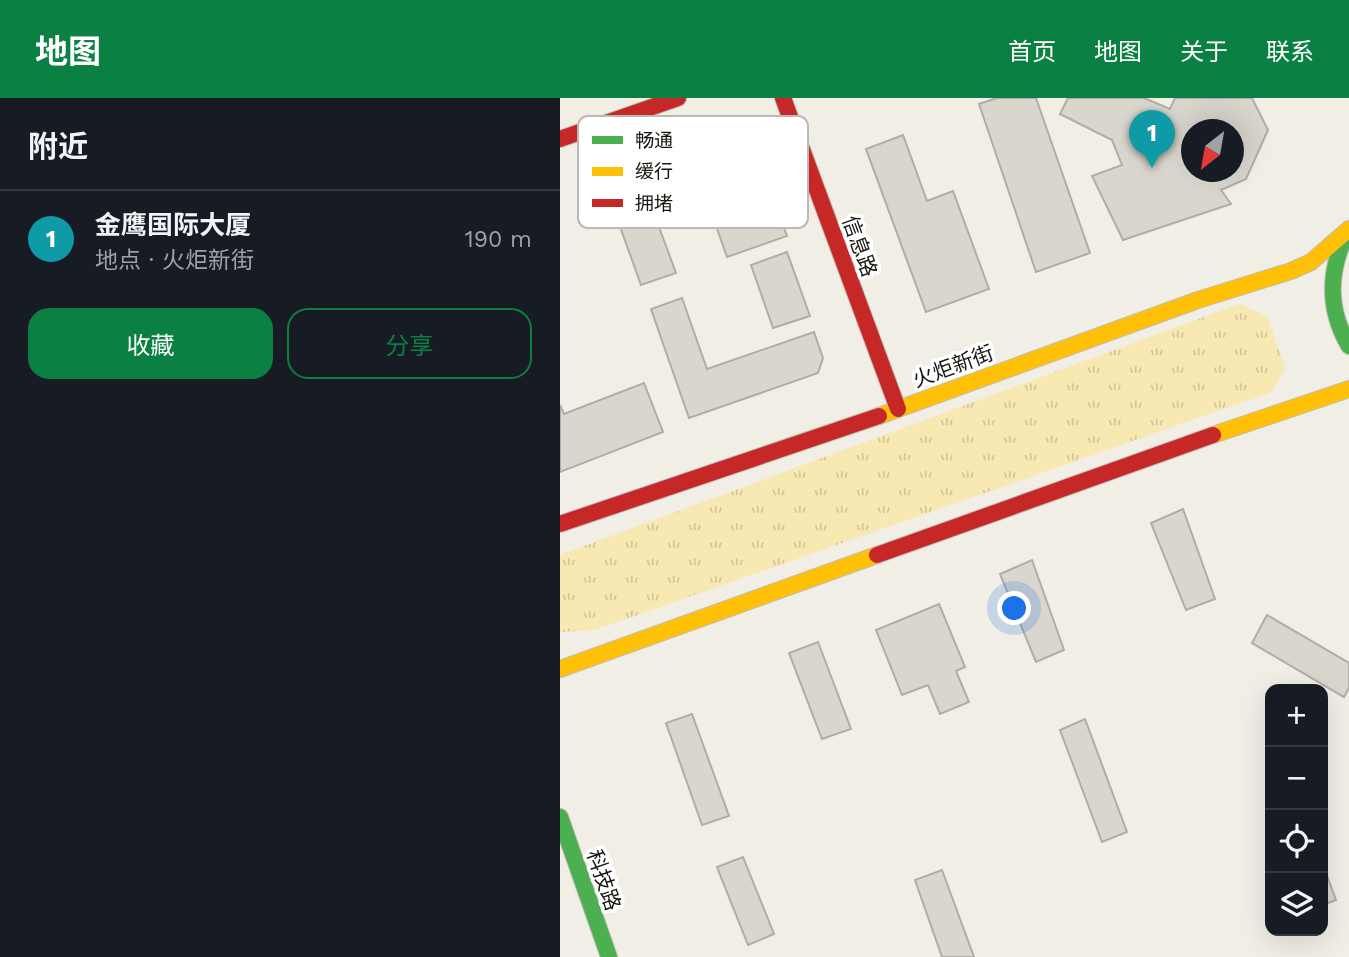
<!DOCTYPE html>
<html lang="zh">
<meta charset="utf-8">
<style>
body{margin:0;font-family:"Work Sans","Noto Sans SC",sans-serif;background:#20242c;color:#f1f3f6}
.controls{position:absolute;right:21px;bottom:21px;display:grid;overflow:hidden;border-radius:14px;box-shadow:0 7px 28px #0002}
.controls button{width:63px;height:63px;display:grid;place-items:center;padding:0;border:0;border-bottom:2px solid #363941;background:#171b24;color:#f1f3f6;font:35px sans-serif}
.compass{position:absolute;left:621px;top:21px;width:63px;height:63px;border-radius:50%;background:#171b24;box-shadow:0 7px 28px #0002;rotate:211deg}
.you{position:absolute;left:455px;top:511px;width:24px;height:24px;margin:-18px;border:5px solid #fff;border-radius:50%;background:#1a73e8;box-shadow:0 0 0 10px #1a73e833}
.badge{display:grid;place-items:center;width:46px;height:46px;border-radius:50%;background:#0b8043;color:#fff;font-size:23px;font-weight:700}
.pin{position:absolute;translate:-50% -58px;filter:drop-shadow(0 2px 4px #0008)}
.pin::after{content:'';position:absolute;top:37px;width:24px;height:21px;background:inherit;clip-path:polygon(0 0,100% 0,50% 100%)}
.list{margin:0;padding:0;list-style:none}
h2{display:flex;justify-content:space-between;align-items:center;height:91px;margin:0;padding:0 28px;font-size:30px}
h2 small{font-size:23px;font-weight:400;color:#9ea1a6}
.list li{display:grid;grid-template-columns:46px 1fr auto;gap:21px;align-items:center;box-sizing:border-box;height:98px;padding:0 28px;border-top:2px solid #363941}
.list b{display:block;font-size:26px;white-space:nowrap}
.list p{margin:0;font-size:23px;white-space:nowrap;color:#9ea1a6}
.list em{font-size:23px;font-style:normal;color:#9ea1a6}
.actions{display:flex;gap:14px;padding:21px 28px}
.actions a{flex:1;padding:16px 0;border:2px solid #0b8043;border-radius:21px;text-align:center;font-size:24px;color:#0b8043}
.actions .main{background:#0b8043;color:#fff}
.icon{flex:none;width:38px;height:38px;fill:none;stroke:currentColor;stroke-width:2;stroke-linecap:round;stroke-linejoin:round}
.map{position:relative;flex:none;width:789px;height:859px;overflow:hidden}
header{display:flex;align-items:center;gap:42px;box-sizing:border-box;height:98px;padding:0 35px;background:#0b8043;color:#fff}
header strong{font-size:33px}
nav{display:flex;gap:38px;margin-inline-start:auto;font-size:24px}
main{display:flex}
aside{flex:1;background:#171b24}
.map>svg:first-child{display:block}
.park{fill:url(#park-tufts)}
.building{fill:#d9d6ce;stroke:#afada6;stroke-width:2;fill-rule:evenodd}
.lines{fill:none;stroke-linecap:round;stroke-linejoin:round}
.fast-casing{stroke:#c0bdb6;stroke-width:18}
.slow-casing{stroke:#c0bdb6;stroke-width:18}
.jam-casing{stroke:#c0bdb6;stroke-width:18}
.fast{stroke:#4caf50;stroke-width:16}
.slow{stroke:#ffc107;stroke-width:16}
.jam{stroke:#c62828;stroke-width:16}
.labels{text-anchor:middle;dominant-baseline:central;stroke-width:7;stroke-linejoin:round;paint-order:stroke}
.street-label{font-size:21px;fill:#181610;stroke:#fff}
.key{fill:#fff;stroke:#bab9b7;stroke-width:2}
.key-label{font-size:19px;fill:#181610}
</style>
<header>
<strong>地图</strong>
<nav><a>首页</a><a>地图</a><a>关于</a><a>联系</a></nav>
</header>
<main>
<aside>
<h2>附近<small></small></h2>
<ul class="list">
<li><span class="badge" style="background:#0f9aa8">1</span><div><b>金鹰国际大厦</b><p>地点 · 火炬新街</p></div><em>190 m</em></li>
</ul>
<div class="actions"><a class="main">收藏</a><a>分享</a></div>
</aside>
<div class="map">
<svg width="789" height="859" viewBox="0 0 789 859">
<defs>
<pattern id="park-tufts" width="24" height="20" patternUnits="userSpaceOnUse" patternTransform="scale(1.75)"><rect width="24" height="20" fill="#f8e8b2"/><path d="M3 7l-1-3M5 7V3M7 7l1-3M15 17l-1-3M17 17v-4M19 17l1-3" fill="none" stroke="#d4c698"/></pattern>
</defs>
<rect width="100%" height="100%" fill="#f1eee5"/>
<path class="park" d="M679 206 707 218 725 271 712 294 35 532 0 534V458L2 456Z"/>
<path class="building" d="M437 0H476L530 155 476 174 419 6Z
M508 0H584L610 11 615 0H692L708 32 686 81 661 92 671 106 563 142 532 78 562 67 552 42 500 16ZM632 32H674V74H632Z
M156 32 170 72 199 62 227 138 167 159 143 91 92 110 116 175 81 187 40 73Z
M343 37 367 103 393 93 429 191 366 214 306 51Z
M227 154 250 218 213 230 191 167Z
M122 200 147 271 254 234 263 260 258 275 129 320 91 211Z
M84 285 103 334 0 374V307L4 316Z
M623 411 655 501 626 512 591 425Z
M472 462 504 552 476 564 440 476Z
M379 506 405 569 396 573 409 604 380 616 368 587 342 597 316 532Z
M707 517 789 565V590L784 599 692 545Z
M258 544 291 631 262 641 229 555Z
M132 616 169 718 142 727 106 625Z
M525 621 567 734 542 744 500 632Z
M183 759 214 836 188 847 157 769Z
M763 767 776 802 763 807Z
M382 772 414 859H382L355 782Z"/>
<g class="lines">
<defs>
<path id="fast" d="M785 139C768 177 768 212 789 248
M0 719 49 859"/>
<path id="slow" d="M319 318 638 202 731 173 751 164 789 131
M653 337 789 291
M0 571 317 457"/>
<path id="jam" d="M223 0 338 311
M0 41 118 0
M0 426 319 318
M317 457 653 337"/>
</defs>
<use href="#fast" class="fast-casing"/>
<use href="#slow" class="slow-casing"/>
<use href="#jam" class="jam-casing"/>
<use href="#fast" class="fast"/>
<use href="#slow" class="slow"/>
<use href="#jam" class="jam"/>
</g>
<g class="labels">
<g class="street-label">
<text transform="translate(300 148) rotate(70)">信息路</text>
<text transform="translate(393 268) rotate(-20)">火炬新街</text>
<text transform="translate(44 782) rotate(71)">科技路</text>
</g>
</g>
<rect x="18" y="18" width="230" height="112" rx="10" class="key"/>
<rect x="32" y="38" width="31" height="8" fill="#4caf50"/>
<rect x="32" y="69" width="31" height="9" fill="#ffc107"/>
<rect x="32" y="101" width="31" height="8" fill="#c62828"/>
<g class="key-label">
<text x="75" y="49">畅通</text>
<text x="75" y="80">缓行</text>
<text x="75" y="112">拥堵</text>
</g>
</svg>
<div class="controls">
<button>+</button>
<button>−</button>
<button><svg class="icon" aria-label="locate" viewBox="0 0 24 24"><circle cx="12" cy="12" r="6"/><path d="M12 2v4M12 18v4M2 12h4M18 12h4"/></svg></button>
<button><svg class="icon" aria-label="layers" viewBox="0 0 24 24"><path d="M12 4l9 5-9 5-9-5zM3 14l9 5 9-5"/></svg></button>
</div>
<svg class="compass" viewBox="-18 -18 36 36"><path d="M0-13l5 13h-10z" fill="#e53935"/><path d="M0 13l5-13h-10z" fill="#9ea1a6"/></svg>
<div class="you"></div>
<div class="pin badge" style="left:592px;top:70px;background:#0f9aa8">1</div>
</div>
</main>
